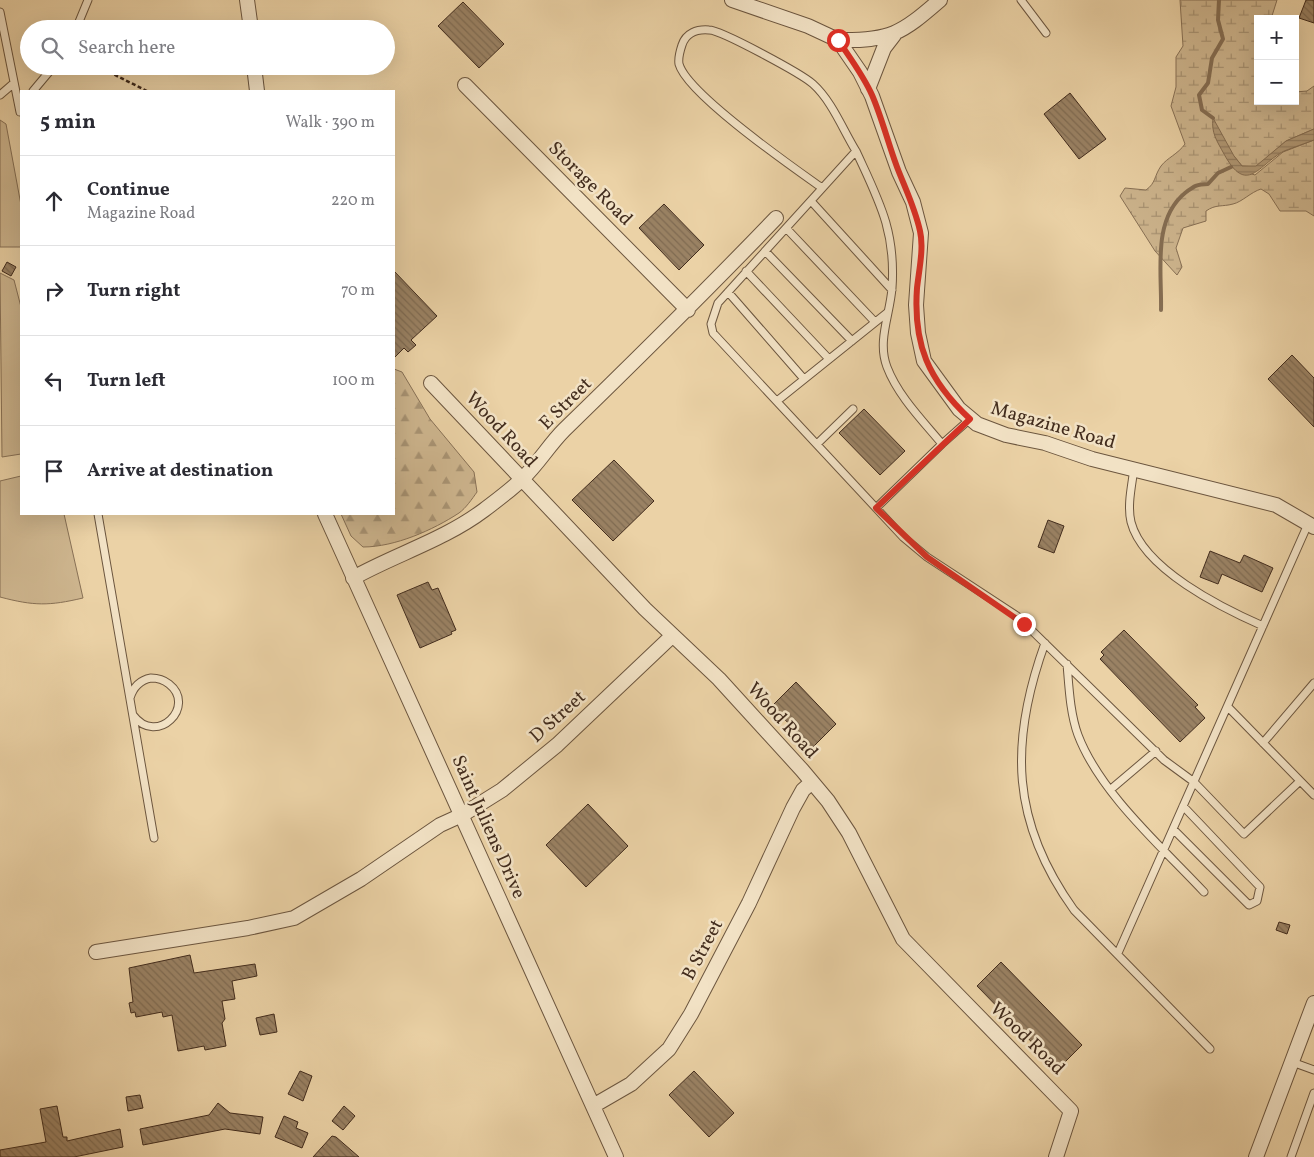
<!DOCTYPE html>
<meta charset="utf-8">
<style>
body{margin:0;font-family:Vollkorn,serif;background:#f7f7f7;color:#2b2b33}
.controls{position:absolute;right:15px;top:15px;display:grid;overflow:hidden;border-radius:0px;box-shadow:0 5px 20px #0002}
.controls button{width:45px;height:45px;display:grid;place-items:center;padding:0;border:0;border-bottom:1px solid #e1e1e2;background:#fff;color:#2b2b33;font:25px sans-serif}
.stop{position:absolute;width:15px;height:15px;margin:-11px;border:4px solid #d93025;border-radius:50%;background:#fff}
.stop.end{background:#d93025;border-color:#fff;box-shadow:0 1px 5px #0008}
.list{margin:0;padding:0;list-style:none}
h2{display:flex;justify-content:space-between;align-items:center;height:65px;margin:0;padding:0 20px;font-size:21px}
h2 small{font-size:16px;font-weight:400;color:#7c7c81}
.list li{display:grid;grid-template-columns:32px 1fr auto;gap:15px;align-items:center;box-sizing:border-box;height:90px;padding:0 20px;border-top:1px solid #e1e1e2}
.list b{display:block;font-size:19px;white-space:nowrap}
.list p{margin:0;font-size:16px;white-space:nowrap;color:#7c7c81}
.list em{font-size:16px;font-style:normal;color:#7c7c81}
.icon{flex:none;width:28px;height:28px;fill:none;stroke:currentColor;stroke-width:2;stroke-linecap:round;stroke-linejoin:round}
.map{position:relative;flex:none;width:1314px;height:1157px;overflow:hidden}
.search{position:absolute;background:#fff;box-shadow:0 5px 20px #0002;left:20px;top:20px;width:375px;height:55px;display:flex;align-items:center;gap:12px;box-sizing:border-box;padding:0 18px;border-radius:28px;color:#7c7c81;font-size:19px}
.panel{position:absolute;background:#fff;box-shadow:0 5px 20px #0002;left:20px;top:90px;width:375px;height:425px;border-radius:0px}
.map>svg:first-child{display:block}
.forest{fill:url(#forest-firs);stroke:#887156}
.wetland{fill:url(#wetland-marsh);stroke:#887156}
.garden{fill:#ceb68f;stroke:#887156}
.water{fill:url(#water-rules);stroke:#856e53}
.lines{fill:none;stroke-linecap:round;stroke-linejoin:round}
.stream{stroke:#856e53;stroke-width:4}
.building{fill:url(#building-back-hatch);stroke:#422c1d}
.lane-casing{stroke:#6c563f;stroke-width:9}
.street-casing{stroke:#6c563f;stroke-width:16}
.path{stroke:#422c1d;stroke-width:2.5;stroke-dasharray:4 2.5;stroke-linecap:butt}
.lane{stroke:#f2e2c5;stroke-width:7}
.street{stroke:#f2e2c5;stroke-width:14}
.route{stroke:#d93025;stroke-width:6}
.labels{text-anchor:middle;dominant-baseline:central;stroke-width:5;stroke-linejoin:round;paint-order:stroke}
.street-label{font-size:19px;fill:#422c1d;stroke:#f2e2c5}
</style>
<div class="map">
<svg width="1314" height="1157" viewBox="0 0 1314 1157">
<defs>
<pattern id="forest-firs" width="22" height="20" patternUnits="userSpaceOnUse" patternTransform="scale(1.25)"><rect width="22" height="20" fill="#ceb68f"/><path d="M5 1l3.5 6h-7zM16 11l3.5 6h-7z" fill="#a99474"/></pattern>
<pattern id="wetland-marsh" width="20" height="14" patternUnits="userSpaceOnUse" patternTransform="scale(1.25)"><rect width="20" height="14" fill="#ceb68f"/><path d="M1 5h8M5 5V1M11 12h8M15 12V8" fill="none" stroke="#a99474"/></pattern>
<pattern id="water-rules" width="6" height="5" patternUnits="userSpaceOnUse" patternTransform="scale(1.25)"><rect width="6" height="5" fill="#b29a77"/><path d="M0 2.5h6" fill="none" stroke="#927e61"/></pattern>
<pattern id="building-back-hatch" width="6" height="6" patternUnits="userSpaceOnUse" patternTransform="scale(1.25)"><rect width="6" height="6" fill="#9a8264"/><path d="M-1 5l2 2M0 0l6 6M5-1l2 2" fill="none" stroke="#7f6b52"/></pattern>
</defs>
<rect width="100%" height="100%" fill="#ebd2a6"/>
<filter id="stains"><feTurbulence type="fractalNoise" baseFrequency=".004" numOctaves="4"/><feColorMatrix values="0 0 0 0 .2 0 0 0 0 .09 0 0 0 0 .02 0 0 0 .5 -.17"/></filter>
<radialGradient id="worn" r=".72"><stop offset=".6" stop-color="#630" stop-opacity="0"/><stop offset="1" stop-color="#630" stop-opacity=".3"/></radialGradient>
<path class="forest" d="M394 369 402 372 430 419 474 472 477 492C472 499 466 508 459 513 433 530 395 547 363 547L351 536 341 514H394Z"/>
<path class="wetland" d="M1180 0H1277L1271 19H1258V101H1295V92L1307 91 1314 86V129L1286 141 1256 167 1242 166 1234 156 1231 167 1255 175 1283 152 1314 140V216L1306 211H1280L1269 194 1261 189C1251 192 1242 202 1233 204 1222 207 1216 204 1206 211V221L1183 228 1176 248 1182 267 1177 275 1155 251 1120 196 1125 188 1146 190C1156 183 1154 176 1161 166 1167 158 1178 154 1185 144L1171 106 1176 87V57L1183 46Z"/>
<path class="garden" d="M0 120 6 124 21 205V247H0Z
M0 273 14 280 21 307V454L2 457Z
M21 476V514H64L83 598C49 606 34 606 0 597V481Z"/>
<path class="water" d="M1213 118 1234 156 1242 166H1256L1286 141 1314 129V140C1304 144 1294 147 1284 151 1258 165 1247 196 1224 154 1217 141 1211 133 1213 118Z"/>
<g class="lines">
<path class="stream" d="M1213 118 1202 110 1199 95 1208 83 1212 58 1223 39 1218 20 1219 0
M1161 310C1162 272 1152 220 1185 193 1194 186 1197 184 1208 184L1218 173 1231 167"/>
</g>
<path class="building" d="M1306 0H1314V23L1299 18Z
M463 2 504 44 479 68 438 26Z
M1070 93 1106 139 1079 159 1044 114Z
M664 204 704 245 679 270 639 228Z
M7 262 16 267 11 276 2 271Z
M394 271 437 316 411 340 416 345 408 352 404 348 394 358Z
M1292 355 1314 378V427L1268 379Z
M864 409 905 451 880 475 839 433Z
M614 460 654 501 613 541 572 500Z
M1048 520 1064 526 1054 553 1038 547Z
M1210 551 1240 563 1244 555 1273 568 1262 592 1222 574 1218 584 1200 577Z
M428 582 432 590 438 588 456 630 451 632 452 634 420 648 397 595Z
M1124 630 1198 705 1195 707 1205 718 1180 742 1100 659 1104 655 1101 652Z
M796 682 836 724 812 748 772 706Z
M588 804 628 846 586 887 546 845Z
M1279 922 1290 925 1287 934 1276 930Z
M190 955 194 973 255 964 257 976 232 981 235 999 222 1001 225 1019 222 1023 226 1046 205 1050 204 1046 178 1051 172 1015 163 1017 162 1012 136 1017 135 1012 131 1013 129 1003 133 1002 129 968Z
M1001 962 1082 1045 1058 1069 977 986Z
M274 1014 277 1032 260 1035 256 1018Z
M300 1071 312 1076 303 1101 288 1094Z
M694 1071 734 1113 709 1137 669 1095Z
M140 1095 143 1108 128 1111 126 1097Z
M218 1103 230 1113 263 1117 260 1134 225 1129 143 1145 140 1129 209 1115Z
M57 1106 63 1137H67V1141L120 1129 123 1147 74 1157H0V1150L46 1142 40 1109Z
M344 1106 355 1116 343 1130 332 1121Z
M284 1116 298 1122 296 1128 308 1133 302 1148 275 1137Z
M332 1136 336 1137 359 1157H313Z"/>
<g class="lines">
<defs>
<path id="lane" d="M1021 0 1046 33
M0 12 20 112
M76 29 88 0
M33 91 54 66
M0 95 14 83
M822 188C794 168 687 94 679 64 678 58 680 51 682 45 686 33 697 29 709 30 721 30 802 74 813 84 832 101 843 130 856 151
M811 201 892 290
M786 228 875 322
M765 251 852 341
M746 271 829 359
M728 292 804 379
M777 401 888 312
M970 419 942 444C923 421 898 396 887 367 877 341 890 315 892 288 896 231 879 201 856 151L718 303 711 324 713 333 903 537 927 557 1017 616 1164 760 1194 782 1244 834 1300 781
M817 444 853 409
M1134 468C1132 485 1127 505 1131 522 1143 569 1222 608 1263 626
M876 508 942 444
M98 514 154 838
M1045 643C1009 743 1011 822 1074 910L1210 1049
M1067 664C1069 687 1070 713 1078 735 1100 793 1162 847 1204 892
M130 698C133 688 140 680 151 678 158 678 164 680 169 684 197 706 157 747 133 715
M1228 707 1314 795
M1263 743 1314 683
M1110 790 1156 751
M1173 829 1249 905 1257 901 1260 887 1183 806
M1118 953 1308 524
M1292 1062 1314 1070
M1291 1157 1314 1093"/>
<path id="street" d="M247 0 251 29
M732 0 808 26 838 40 860 72 872 96 899 172 913 202 921 233 916 305 918 333 924 361 959 409 977 424 1006 435 1045 443 1092 459 1276 505 1314 527
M838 40C890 41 901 34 940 0
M254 66 257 91
M465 85 688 310
M868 89 884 48 894 35
M431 383 645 609 719 679 802 770 828 801 849 833 903 939 1071 1111 1056 1157
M325 514 616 1157
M353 578C396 554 444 540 484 510 497 500 511 490 522 479 538 464 549 445 564 430 636 360 707 290 776 218
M96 952 248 928 294 918 361 879 440 825 462 815 502 790 557 745 672 636
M593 1106 631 1084 669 1049 691 1014 749 903 793 808 803 790 812 782
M1256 1157 1314 1003"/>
</defs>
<use href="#lane" class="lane-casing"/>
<use href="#street" class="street-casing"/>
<path class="path" d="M97 66 147 91"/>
<use href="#lane" class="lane"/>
<use href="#street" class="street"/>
</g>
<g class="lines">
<path class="route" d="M838 40C850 58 863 75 872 95 882 118 888 143 897 167 905 188 915 208 920 231 924 248 919 270 917 288 913 344 928 380 970 419L876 508 927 557 1024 624"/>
</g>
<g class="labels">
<g class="street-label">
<text transform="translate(590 184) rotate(45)">Storage Road</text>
<text transform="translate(566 404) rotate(-45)">E Street</text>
<text transform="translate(1053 426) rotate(16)">Magazine Road</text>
<text transform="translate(501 430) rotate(47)">Wood Road</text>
<text transform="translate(558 717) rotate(-42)">D Street</text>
<text transform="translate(782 721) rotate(48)">Wood Road</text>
<text transform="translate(488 827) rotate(66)">Saint Juliens Drive</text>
<text transform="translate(703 950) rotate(-62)">B Street</text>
<text transform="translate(1027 1039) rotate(44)">Wood Road</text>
</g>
</g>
<rect width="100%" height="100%" filter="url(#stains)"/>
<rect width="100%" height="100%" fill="url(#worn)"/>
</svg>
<div class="controls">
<button>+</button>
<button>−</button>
</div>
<div class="stop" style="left:838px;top:40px"></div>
<div class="stop end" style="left:1024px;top:624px"></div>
<div class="search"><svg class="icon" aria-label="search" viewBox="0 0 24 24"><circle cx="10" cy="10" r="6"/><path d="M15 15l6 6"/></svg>Search here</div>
<section class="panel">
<h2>5 min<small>Walk · 390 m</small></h2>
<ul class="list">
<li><svg class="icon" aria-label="ahead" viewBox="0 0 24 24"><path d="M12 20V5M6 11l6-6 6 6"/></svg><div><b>Continue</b><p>Magazine Road</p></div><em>220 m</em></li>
<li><svg class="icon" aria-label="right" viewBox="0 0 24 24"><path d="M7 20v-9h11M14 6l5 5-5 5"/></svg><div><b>Turn right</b></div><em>70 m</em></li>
<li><svg class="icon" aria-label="left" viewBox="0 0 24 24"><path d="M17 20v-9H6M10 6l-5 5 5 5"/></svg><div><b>Turn left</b></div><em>100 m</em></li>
<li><svg class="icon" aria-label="arrive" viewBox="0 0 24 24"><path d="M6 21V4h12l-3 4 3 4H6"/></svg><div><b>Arrive at destination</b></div></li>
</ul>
</section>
</div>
